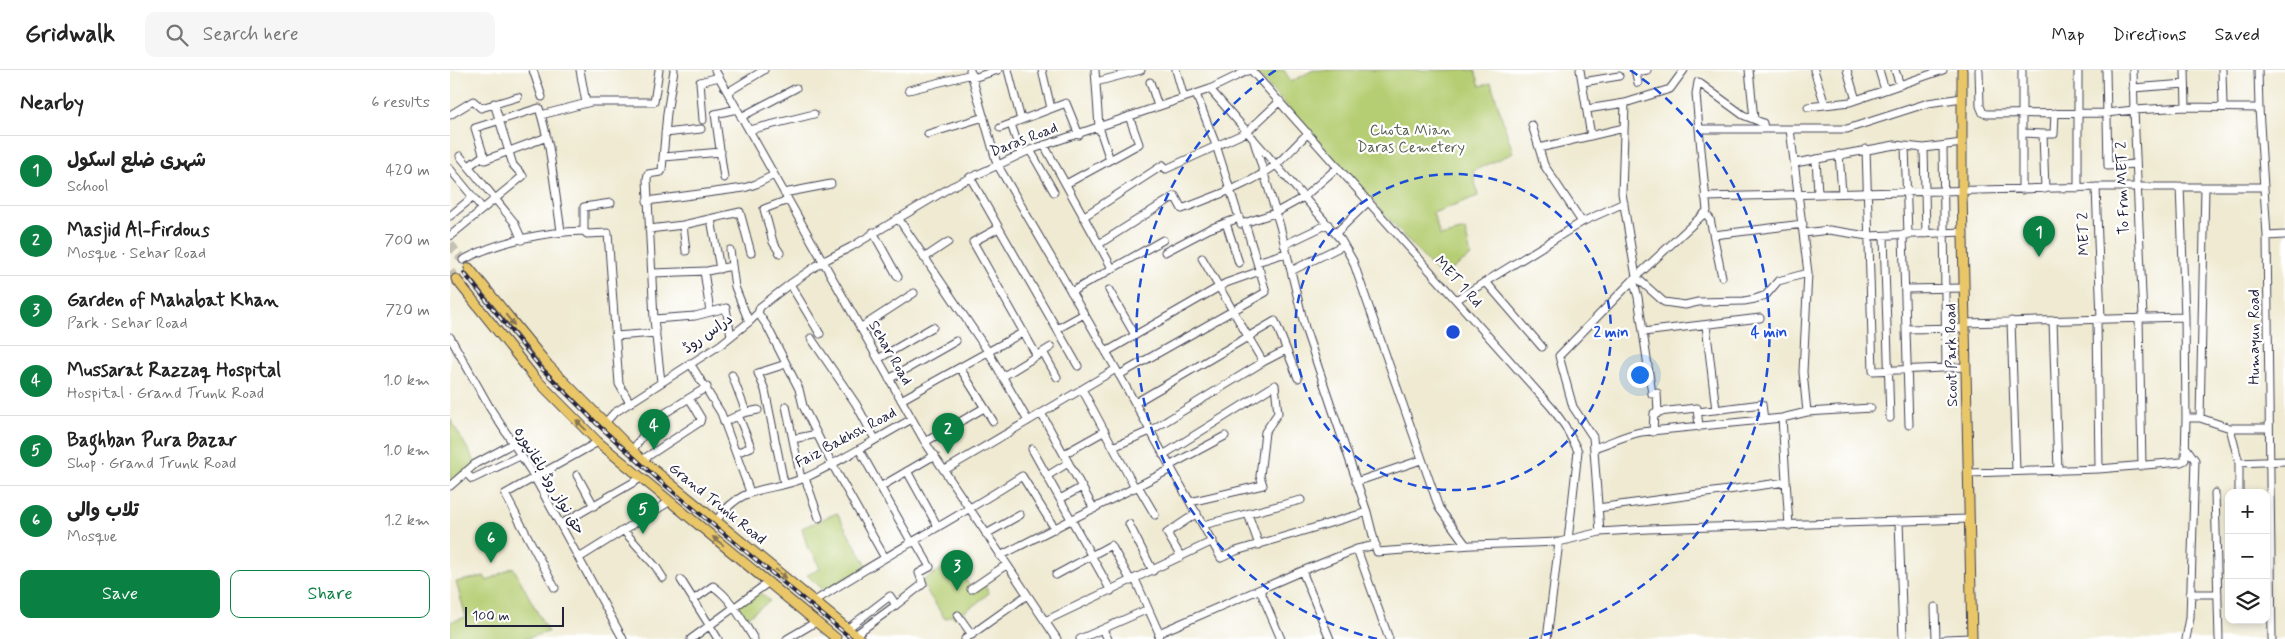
<!DOCTYPE html>
<meta charset="utf-8">
<style>
body{margin:0;font-family:Mynerve,"Playpen Sans Arabic",sans-serif;background:#f6f6f6;color:#222}
.controls{position:absolute;right:15px;bottom:15px;display:grid;overflow:hidden;border-radius:10px;box-shadow:0 2px 8px #0003}
.controls button{width:45px;height:45px;display:grid;place-items:center;padding:0;border:0;border-bottom:1px solid #e0e0e0;background:#fff;color:#222;font:25px sans-serif}
.scale{position:absolute;left:15px;bottom:12px;width:99px;box-sizing:border-box;padding-left:5px;border:2px solid #22223b;border-top:0;font-size:14px;line-height:18px;white-space:nowrap;color:#22223b;-webkit-text-stroke:4px #fff;paint-order:stroke}
.you{position:absolute;left:1189px;top:304px;width:18px;height:18px;margin:-12px;border:4px solid #fff;border-radius:50%;background:#1a73e8;box-shadow:0 0 0 8px #1a73e833}
.badge{display:grid;place-items:center;width:32px;height:32px;border-radius:50%;background:#0b8043;color:#fff;font-size:16px;font-weight:700}
.pin{position:absolute;translate:-50% -41px;filter:drop-shadow(0 1px 2px #0008)}
.pin::after{content:'';position:absolute;top:26px;width:18px;height:15px;background:inherit;clip-path:polygon(0 0,100% 0,50% 100%)}
.list{margin:0;padding:0;list-style:none}
h2{display:flex;justify-content:space-between;align-items:center;height:65px;margin:0;padding:0 20px;font-size:21px}
h2 small{font-size:16px;font-weight:400;color:#767676}
.list li{display:grid;grid-template-columns:32px 1fr auto;gap:15px;align-items:center;box-sizing:border-box;height:70px;padding:0 20px;border-top:1px solid #e0e0e0}
.list b{display:block;font-size:19px;white-space:nowrap}
.list p{margin:0;font-size:16px;white-space:nowrap;color:#767676}
.list em{font-size:16px;font-style:normal;color:#767676}
.actions{display:flex;gap:10px;padding:15px 20px}
.actions a{flex:1;padding:11px 0;border:1px solid #0b8043;border-radius:10px;text-align:center;font-size:18px;color:#0b8043}
.actions .main{background:#0b8043;color:#fff}
.icon{flex:none;width:28px;height:28px;fill:none;stroke:currentColor;stroke-width:2;stroke-linecap:round;stroke-linejoin:round}
.map{position:relative;flex:none;width:1835px;height:569px;overflow:hidden}
header{display:flex;align-items:center;gap:30px;box-sizing:border-box;height:70px;padding:0 25px;background:#fff;border-bottom:1px solid #e0e0e0}
header strong{font-size:24px}
nav{display:flex;gap:28px;margin-inline-start:auto;font-size:18px}
.search{width:350px;height:45px;background:#f6f6f6;display:flex;align-items:center;gap:12px;box-sizing:border-box;padding:0 18px;border-radius:10px;color:#767676;font-size:19px}
main{display:flex}
aside{flex:1;background:#fff}
.map>svg:first-child{display:block}
.green{fill:#b6ce73;stroke:#6c7857}
.lines{fill:none;stroke-linecap:round;stroke-linejoin:round}
.major-tunnel{stroke:#c6c2b3;stroke-width:9;stroke-dasharray:9 4.5;stroke-linecap:butt}
.minor-casing{stroke:#414052;stroke-width:9}
.major-casing{stroke:#414052;stroke-width:11}
.minor{stroke:#fff;stroke-width:7}
.major{stroke:#e9c769;stroke-width:9}
.rail-casing{stroke:#22223b;stroke-width:4}
.rail{stroke:#fff;stroke-width:2;stroke-dasharray:5.5;stroke-linecap:butt}
.oneway{fill:#867452}
.ring{fill:none;stroke:#1d4ed8;stroke-width:2.5;stroke-dasharray:9 6}
.labels{text-anchor:middle;dominant-baseline:central;stroke-width:4.5;stroke-linejoin:round;paint-order:stroke}
.park-label{font-size:15px;fill:#565e4f;stroke:#fff}
.street-label{font-size:15px;fill:#22223b;stroke:#fff}
.centre{fill:#1d4ed8;stroke:#fff;stroke-width:2.5}
.ring-label{font-size:15px;text-anchor:middle;font-weight:bold;fill:#1d4ed8;stroke:#fff;stroke-width:4.5;stroke-linejoin:round;paint-order:stroke}
</style>
<header>
<strong>Gridwalk</strong>
<div class="search"><svg class="icon" aria-label="search" viewBox="0 0 24 24"><circle cx="10" cy="10" r="6"/><path d="M15 15l6 6"/></svg>Search here</div>
<nav><a>Map</a><a>Directions</a><a>Saved</a></nav>
</header>
<main>
<aside>
<h2>Nearby<small>6 results</small></h2>
<ul class="list">
<li><span class="badge">1</span><div><b>شہری ضلع اسکول</b><p>School</p></div><em>420 m</em></li>
<li><span class="badge">2</span><div><b>Masjid Al-Firdous</b><p>Mosque · Sehar Road</p></div><em>700 m</em></li>
<li><span class="badge">3</span><div><b>Garden of Mahabat Khan</b><p>Park · Sehar Road</p></div><em>720 m</em></li>
<li><span class="badge">4</span><div><b>Mussarat Razzaq Hospital</b><p>Hospital · Grand Trunk Road</p></div><em>1.0 km</em></li>
<li><span class="badge">5</span><div><b>Baghban Pura Bazar</b><p>Shop · Grand Trunk Road</p></div><em>1.0 km</em></li>
<li><span class="badge">6</span><div><b>تلاب والی</b><p>Mosque</p></div><em>1.2 km</em></li>
</ul>
<div class="actions"><a class="main">Save</a><a>Share</a></div>
</aside>
<div class="map">
<svg width="1835" height="569" viewBox="0 0 1835 569">
<rect width="100%" height="100%" fill="#fff"/>
<filter id="ink" filterUnits="userSpaceOnUse"><feTurbulence type="fractalNoise" baseFrequency=".02" numOctaves="2"/><feDisplacementMap in="SourceGraphic" scale="10" xChannelSelector="R" yChannelSelector="G"/><feConvolveMatrix kernelMatrix="1 2 1 2 8 2 1 2 1" color-interpolation-filters="sRGB"/></filter>
<filter id="wash" filterUnits="userSpaceOnUse"><feTurbulence type="fractalNoise" baseFrequency=".0096" numOctaves="4" result="noise"/><feDisplacementMap in="SourceGraphic" scale="20" xChannelSelector="R" yChannelSelector="G"/><feGaussianBlur stdDeviation="1.12" result="paint"/><feColorMatrix in="noise" values="0 0 0 0 0 0 0 0 0 0 0 0 0 0 0 0 0 1.4 0 .05"/><feComposite in="paint" operator="in"/></filter>
<g filter="url(#wash)">
<rect width="100%" height="100%" fill="#efead1"/>
<path class="green" d="M804 0H834L841 12 863 0H1025L1030 16 1041 13 1063 83 1023 101 1028 126 983 143 990 166 1015 160 1021 186 991 207Z
M0 349 26 393 0 416Z
M387 443 418 498 377 523 357 505 370 499 365 486 358 479 352 458Z
M505 494 521 518 532 511 539 523 527 533 504 548 502 545 495 549 471 512 496 496 498 499Z
M63 497 98 562 74 569H0V552L16 547 6 512 34 506 37 511Z
M308 521 320 531 294 549 285 537Z"/>
</g>
<g filter="url(#ink)">
<g class="lines">
<path class="major-tunnel" d="M0 174 19 198
M0 201 6 209"/>
<defs>
<path id="minor" d="M83 0 92 27
M130 0 136 33
M265 0 475 372 607 569
M520 0 547 94 666 299 771 488 786 481 917 442
M558 0 571 50
M592 0 601 38
M645 0 649 57 660 90
M726 0 734 28
M801 0 1102 338 1115 356 1128 381 1118 470
M1130 0 1141 66
M1185 0 1188 13
M1299 0 1304 49
M1364 0 1375 35
M1397 0 1406 30
M1429 0 1435 20
M1445 0 1450 15
M1529 0 1530 36 1533 43 1537 44 1656 43 1684 40 1683 0
M1628 0V118
M1656 0 1658 96 1685 94
M1735 0 1736 37
M1772 0 1773 36
M1808 0 1809 38
M1192 1 1197 0
M523 8 548 0
M646 12 691 0
M700 12 708 36
M1133 12 1169 6
M1683 18 1735 14
M760 19 891 170 903 191 989 438 1016 475
M459 20 522 4
M278 22 314 0
M746 24 766 75 791 154 825 143 854 127 888 97
M1358 37 1400 32 1493 0
M1137 39 1175 33
M0 45 23 31 31 38 68 27
M91 45 141 32H204L209 0
M291 47 346 18
M253 50 250 12 269 7
M561 54 571 84
M1082 55 1089 78 1174 58
M550 58 616 33 629 65
M1249 59 1246 24 1248 12 1293 45 1313 53 1314 59
M1340 59 1358 203 1353 302 1357 342
M299 60 364 44
M215 63 251 59
M1572 63 1593 64
M478 64 534 47
M97 67 35 90 25 58 89 38C93 50 96 64 99 77L111 161
M803 68 830 156 855 258 917 442 927 482 1022 475 1109 472 1150 462 1198 459 1518 449
M594 75 662 198
M1455 76 1458 165
M1493 76 1496 298
M1089 78 1094 95 1132 152
M1474 78 1476 164
M1416 79 1423 301 1516 297
M580 80 604 122
M1389 84 1392 123
M10 86 64 152 72 170
M214 87 271 82
M1366 89 1368 123
M1345 93 1445 75 1474 78 1512 73
M19 96 34 85
M0 99 32 138
M520 107 549 158 523 172 587 286
M274 108 265 44 287 39
M616 114 689 74 679 46
M1730 116 1735 247
M1646 117 1651 249
M1595 119 1593 64H1604L1605 43
M1572 120V0
M334 123 381 114
M1255 127 1646 117H1814
M197 131 294 118 306 114 324 105
M1255 143 1260 149 1272 207
M0 146 23 127
M633 147 713 95 716 99 797 62 830 31
M448 148 539 283 578 351
M261 149 270 199
M776 153 789 193
M233 155 236 181
M549 158 628 296
M199 159 233 155 290 142 301 183
M134 161V137L161 133
M423 162 448 207
M886 163 919 131
M1354 163 1379 160 1418 166 1513 162
M1264 165 1353 154
M1453 165 1459 355
M0 166 73 106 63 95 44 33
M1434 166 1440 348
M1817 166 1835 165
M649 174 725 126 732 139C762 127 803 114 828 93 838 84 848 73 858 63
M834 175 878 154
M280 180 285 217 299 252
M715 182 759 159 789 148
M330 183 323 172 314 139 338 130
M474 188 498 172
M752 188 813 292 836 280
M13 190C48 171 94 162 134 161L137 164 158 163 169 314 180 333
M807 192 836 183
M254 201 260 242
M841 201 894 175
M203 203 257 201 282 196
M1358 203 1328 211 1316 225 1305 229 1294 231 1248 232 1235 235 1214 232 1186 207 1257 141 1249 59H1397L1478 33 1512 28
M1183 210 1188 227 1202 324 1207 323 1208 342 1207 344 1204 343 1203 362
M1036 212 1092 277
M340 214 370 264
M1455 219 1514 218
M659 220 685 265
M621 222 713 170
M1006 230 1132 152 1174 133
M308 243 317 256 349 319 353 336 382 394 435 488
M1689 248 1692 396
M1693 248 1684 40 1736 37 1809 38 1817 166 1822 569
M204 249 245 246 276 238 281 266
M1647 249 1649 399
M1603 250 1608 401
M1561 251 1566 401
M1515 253 1735 247 1736 348H1750L1780 358 1789 393 1835 391
M1256 255 1266 340
M410 258 464 223
M607 259 634 244
M1456 259 1515 258
M1193 262 1310 248
M165 266 206 263
M0 267 40 338 81 401 173 569
M361 268 406 334 425 369
M593 282 607 307
M656 282 776 213 810 201
M428 289 483 257
M240 293 271 343 300 422
M510 298 543 351
M282 305 296 342
M669 305 816 222 795 153
M552 307 601 277
M439 309 506 271
M211 312 204 249 197 109 198 104 211 102 212 100 217 43 224 0
M632 319 685 418
M451 330 572 263
M685 333 825 251 848 308
M336 336 351 409
M1208 342 1247 338 1249 357
M1248 342 1312 334 1314 350
M591 343 644 439
M1750 348 1755 117
M274 352 293 343 308 340
M154 354 164 343 270 275 299 252 308 243 310 237 340 214 372 192 401 177 501 117 580 80 760 19 799 0
M1780 358H1819
M343 369 367 364
M475 372 534 338
M1735 376 1745 390 1740 548 1736 569
M663 377 700 361 813 292
M1144 378C1160 373 1175 365 1191 362L1332 348
M409 379 462 473
M582 379 661 521
M182 381 204 350 257 317
M286 383 301 377 288 345
M614 384 655 361
M713 385 825 315 828 343 815 362 810 406 813 415 740 432
M192 390 250 352 251 348 239 328
M719 396 775 366
M495 400 666 299
M457 401 488 457
M15 402 22 409 70 386
M1519 403 1649 399 1731 392 1735 390 1736 348
M127 405 144 436
M597 406 618 393
M355 408 369 448
M906 412 971 390
M334 413 315 320 308 303 336 294
M0 416 25 394 62 374
M688 416 705 445
M430 417 485 385
M1765 423 1769 569
M1789 423V393
M610 429 632 417
M1148 438 1336 412
M798 444 809 475
M266 451C295 411 318 424 357 407 393 390 427 368 462 349
M1449 451 1453 569
M111 454 191 408
M679 454 703 501
M753 455 851 430
M1339 456 1332 348 1357 342 1421 338
M174 461 206 497 213 508
M1150 462 1143 367 1123 337 1109 286 1186 207 1172 123 1175 33 1220 19 1234 0
M536 464 570 445
M907 479 939 569
M550 486 721 399
M731 487 717 463 747 443
M129 488 219 432
M852 501 880 569
M606 505 661 475 681 511
M685 509 709 563 708 569
M231 510 268 569
M105 518 55 424 148 372
M521 519 556 495
M810 520 831 569
M1740 524H1768
M243 530 263 516C282 529 292 550 304 569
M365 531C432 487 504 450 572 406L605 459
M1485 537 1486 569
M508 545 522 565
M595 551 763 471
M397 559 440 526 446 535 473 514 469 503 480 497 465 471
M653 560 658 569
M709 563 852 501 907 479 926 475
M405 565 446 535
M241 569 319 512
M337 569 366 552
M515 569 577 525
M630 569 698 539
M1097 569 1109 472
M1495 569 1522 568"/>
<path id="major" d="M1512 0V122L1522 569
M19 198 98 295 192 390 410 569
M6 209 85 308 148 372 387 569"/>
</defs>
<use href="#minor" class="minor-casing"/>
<use href="#major" class="major-casing"/>
<use href="#minor" class="minor"/>
<use href="#major" class="major"/>
<defs>
<path id="rail" d="M14 203 90 297 147 354 210 411 402 569"/>
</defs>
<use href="#rail" class="rail-casing"/>
<use href="#rail" class="rail"/>
</g>
<defs><path id="oneway-solid" d="M-6-.8H1V-3.2L6.5 0L1 3.2V.8H-6Z" transform="scale(1.25)"/></defs>
<g class="oneway">
<use href="#oneway-solid" transform="translate(60 250) rotate(51)"/>
<use href="#oneway-solid" transform="translate(131 355) rotate(-135)"/>
<use href="#oneway-solid" transform="translate(268 471) rotate(-141)"/>
<use href="#oneway-solid" transform="translate(331 504) rotate(39)"/>
</g>
</g>
<g class="ring">
<circle cx="1003" cy="262" r="158"/>
<path d="M927 569A316 316 0 0 1 826 0M1180 0A316 316 0 0 1 1079 569"/>
</g>
<g class="labels">
<g class="park-label">
<text x="961" y="61">Chota Mian<tspan x="961" dy="17">Daras Cemetery</tspan></text>
</g>
<g class="street-label">
<text transform="translate(574 70) rotate(-21)">Daras Road</text>
<text transform="translate(1673 118) rotate(-92)">To Frm MET 2</text>
<text transform="translate(1634 164) rotate(-92)">MET 2</text>
<text transform="translate(1008 212) rotate(48)">MET 1 Rd</text>
<text transform="translate(258 264) rotate(-35)">دراس روڈ</text>
<text transform="translate(1805 267) rotate(-90)">Humayun Road</text>
<text transform="translate(440 283) rotate(60)">Sehar Road</text>
<text transform="translate(1502 285) rotate(-91)">Scout Park Road</text>
<text transform="translate(396 368) rotate(-28)">Faiz Bakhsh Road</text>
<text transform="translate(99 411) rotate(59)">حق نواز روڈ باغانپورہ</text>
<text transform="translate(267 434) rotate(39)">Grand Trunk Road</text>
</g>
</g>
<circle cx="1003" cy="262" r="8" class="centre"/>
<g class="ring-label">
<text x="1161" y="267">2 min</text>
<text x="1319" y="267">4 min</text>
</g>
</svg>
<div class="controls">
<button>+</button>
<button>−</button>
<button><svg class="icon" aria-label="layers" viewBox="0 0 24 24"><path d="M12 4l9 5-9 5-9-5zM3 14l9 5 9-5"/></svg></button>
</div>
<div class="scale">100 m</div>
<div class="you"></div>
<div class="pin badge" style="left:1589px;top:187px">1</div>
<div class="pin badge" style="left:498px;top:384px">2</div>
<div class="pin badge" style="left:507px;top:521px">3</div>
<div class="pin badge" style="left:204px;top:380px">4</div>
<div class="pin badge" style="left:193px;top:464px">5</div>
<div class="pin badge" style="left:41px;top:493px">6</div>
</div>
</main>
